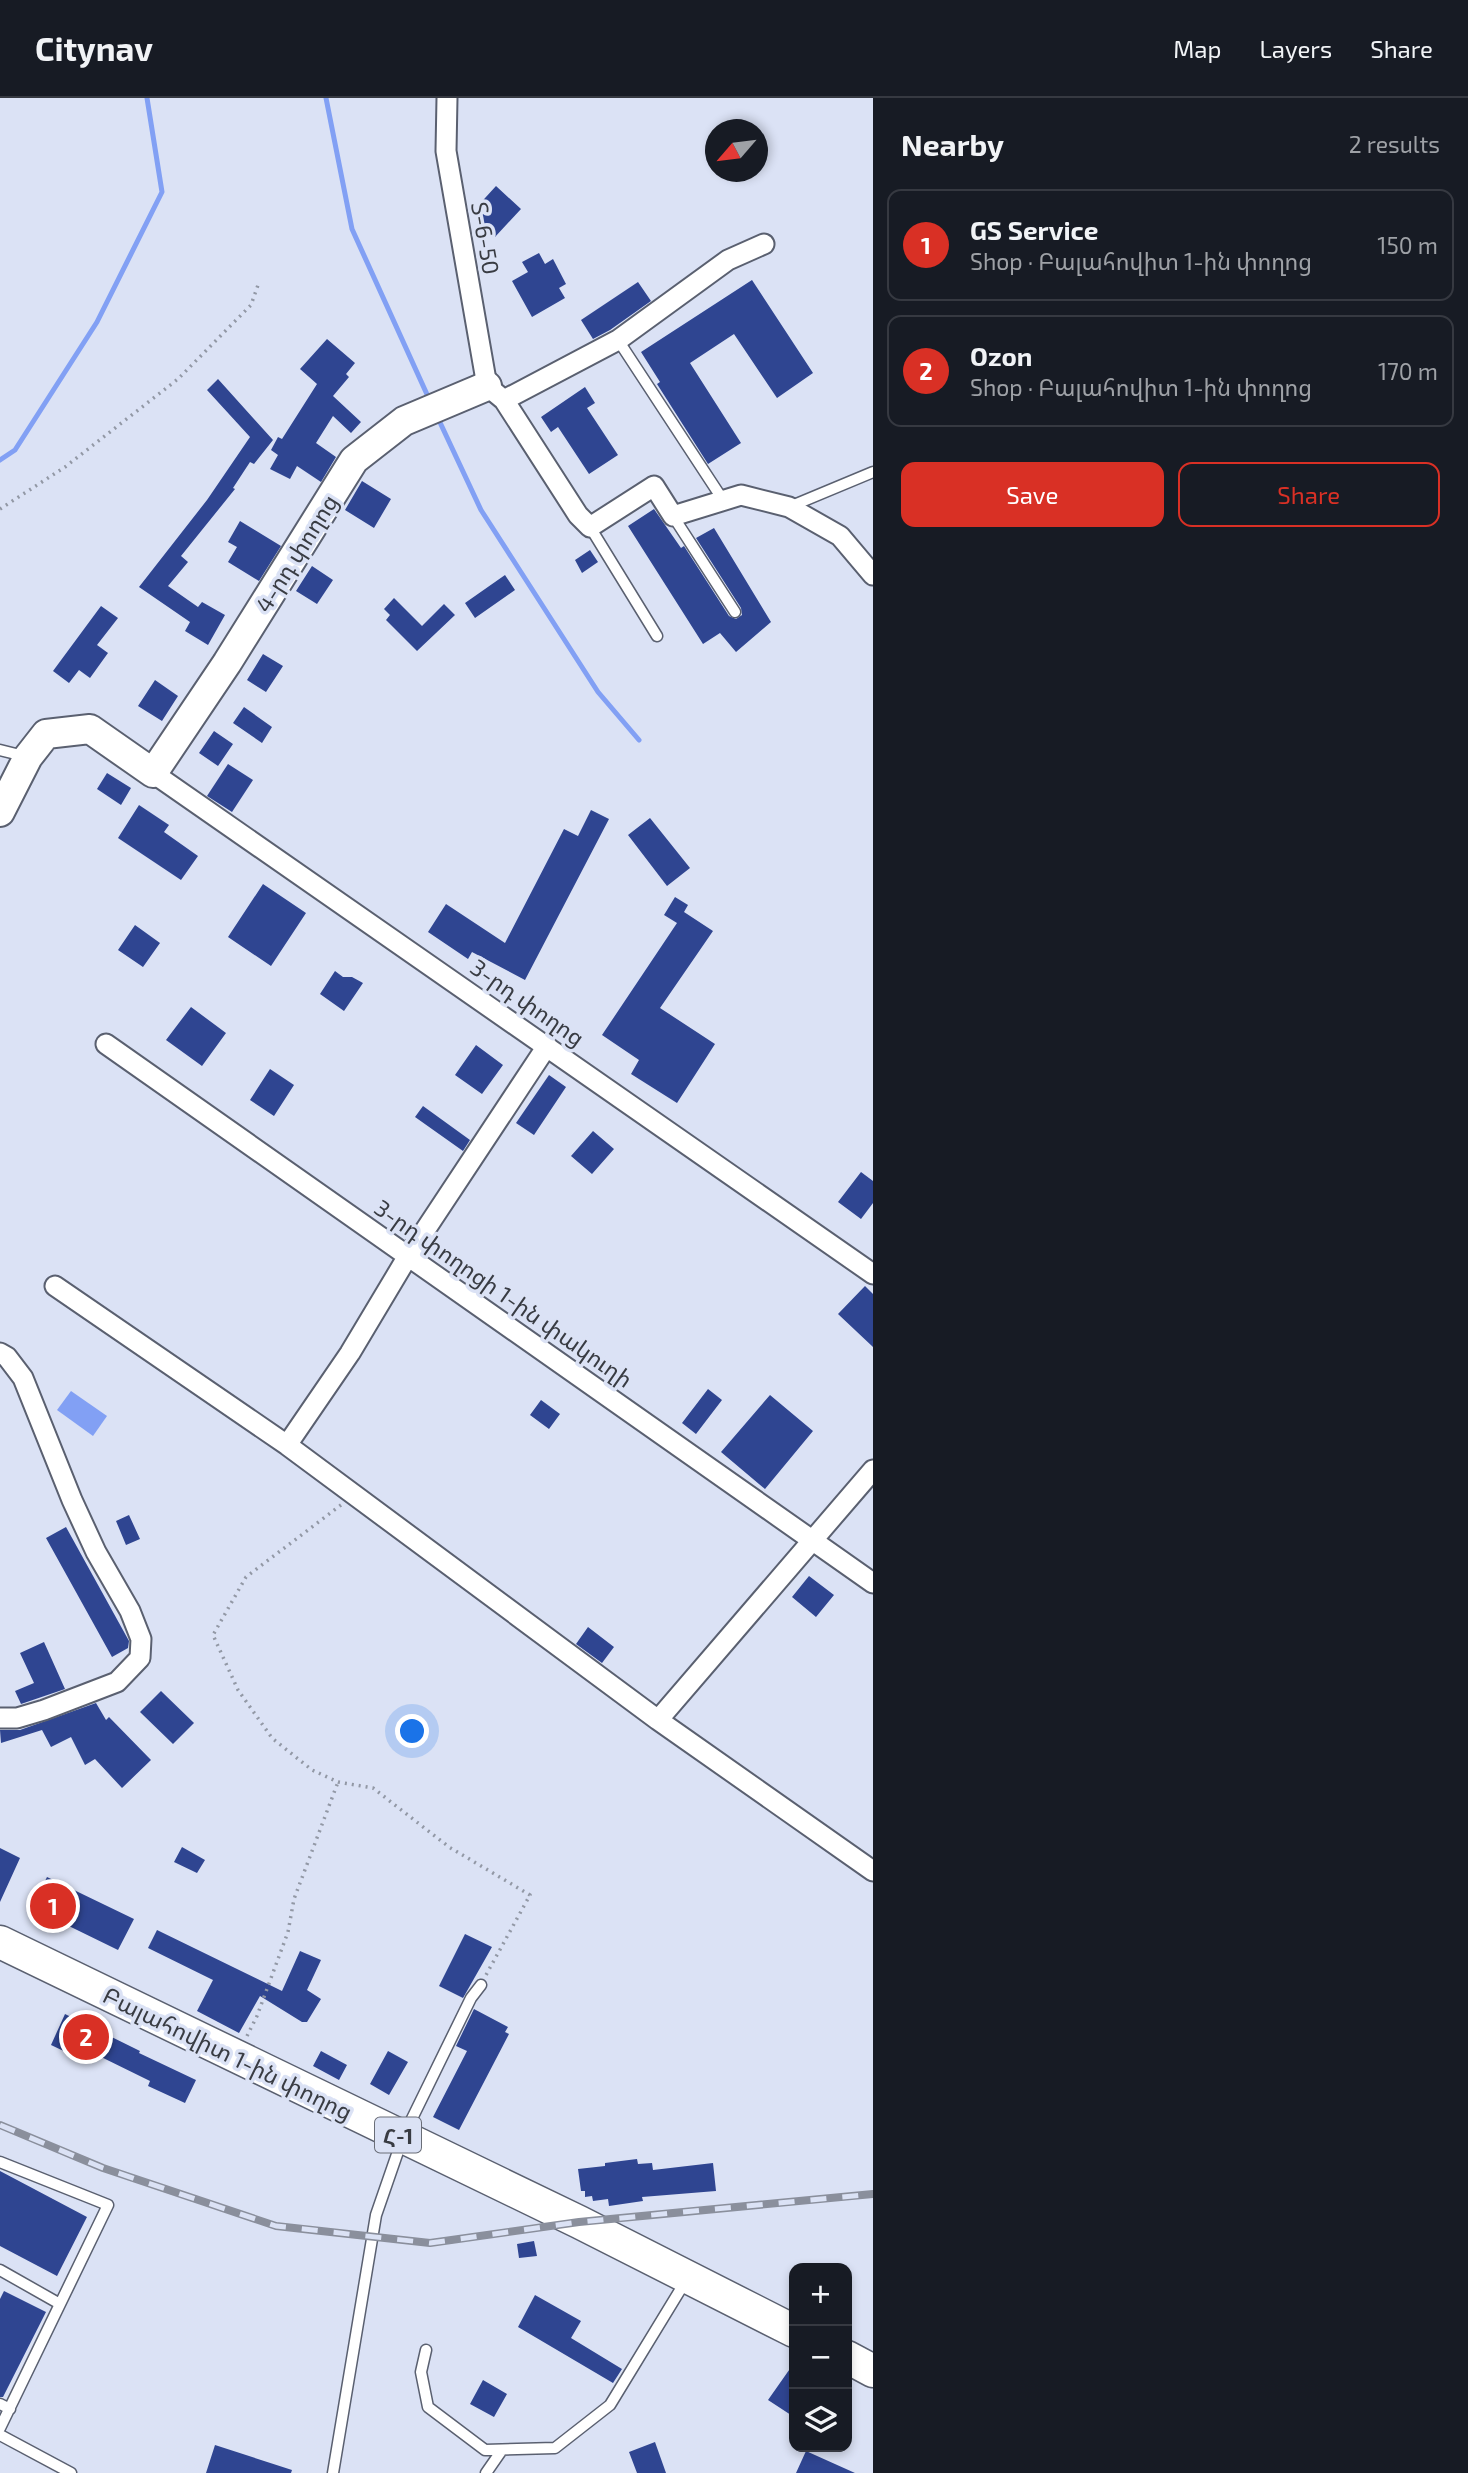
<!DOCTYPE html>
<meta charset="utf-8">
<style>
body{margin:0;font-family:"Exo 2","Noto Sans Armenian",sans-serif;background:#20242c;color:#f1f3f6}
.controls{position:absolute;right:21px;bottom:21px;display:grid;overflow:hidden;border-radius:14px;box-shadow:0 4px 10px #0003}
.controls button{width:63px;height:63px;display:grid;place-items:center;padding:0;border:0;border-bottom:2px solid #363941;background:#171b24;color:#f1f3f6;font:35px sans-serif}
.compass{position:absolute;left:705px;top:21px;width:63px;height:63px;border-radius:50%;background:#171b24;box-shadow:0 4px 10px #0003;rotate:242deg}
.you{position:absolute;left:413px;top:1634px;width:24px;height:24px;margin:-18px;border:5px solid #fff;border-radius:50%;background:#1a73e8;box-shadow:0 0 0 10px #1a73e833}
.badge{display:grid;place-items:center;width:46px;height:46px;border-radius:50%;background:#d93025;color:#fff;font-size:23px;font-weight:700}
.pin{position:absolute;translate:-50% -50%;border:4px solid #fff;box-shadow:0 2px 7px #0006}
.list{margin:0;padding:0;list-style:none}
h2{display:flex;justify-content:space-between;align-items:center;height:91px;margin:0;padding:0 28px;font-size:30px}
h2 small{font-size:23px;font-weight:400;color:#9ea1a6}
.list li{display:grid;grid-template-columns:46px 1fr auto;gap:21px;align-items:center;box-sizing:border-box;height:112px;margin:0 14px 14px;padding:0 14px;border:2px solid #363941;border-radius:14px}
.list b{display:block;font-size:26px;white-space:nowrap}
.list p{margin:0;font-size:23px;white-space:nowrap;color:#9ea1a6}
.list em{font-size:23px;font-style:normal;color:#9ea1a6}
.actions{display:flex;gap:14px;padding:21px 28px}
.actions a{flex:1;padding:16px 0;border:2px solid #d93025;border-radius:14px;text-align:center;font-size:24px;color:#d93025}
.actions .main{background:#d93025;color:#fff}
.icon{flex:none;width:38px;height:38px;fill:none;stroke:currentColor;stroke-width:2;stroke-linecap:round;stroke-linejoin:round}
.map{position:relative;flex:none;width:873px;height:2375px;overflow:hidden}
header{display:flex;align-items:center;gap:42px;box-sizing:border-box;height:98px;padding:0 35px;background:#171b24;border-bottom:2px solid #363941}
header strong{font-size:33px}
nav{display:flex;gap:38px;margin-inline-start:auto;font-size:24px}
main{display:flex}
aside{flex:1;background:#171b24}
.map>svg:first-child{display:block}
.water{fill:#82a0f4}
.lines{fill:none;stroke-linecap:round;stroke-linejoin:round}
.stream{stroke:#82a0f4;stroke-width:5}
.building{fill:#2f4591}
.lane-casing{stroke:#5a6070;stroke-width:13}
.street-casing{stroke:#5a6070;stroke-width:23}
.secondary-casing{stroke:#5a6070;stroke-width:32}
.primary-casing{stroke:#5a6070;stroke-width:35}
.path{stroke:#9298a5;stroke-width:3.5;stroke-dasharray:2 5;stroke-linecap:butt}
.lane{stroke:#fff;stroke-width:10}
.street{stroke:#fff;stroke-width:19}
.secondary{stroke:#fff;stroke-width:28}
.primary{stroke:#fff;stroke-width:32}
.rail-casing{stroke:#8a8f9c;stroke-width:8}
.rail{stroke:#dbe2f5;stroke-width:5;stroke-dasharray:16;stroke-linecap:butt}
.labels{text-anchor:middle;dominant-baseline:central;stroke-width:7;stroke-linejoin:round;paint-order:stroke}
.shield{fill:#dbe2f5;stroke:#6a6e78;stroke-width:2}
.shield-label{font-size:21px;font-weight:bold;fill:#393c43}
.street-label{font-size:23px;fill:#393c43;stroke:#dbe2f5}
</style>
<header>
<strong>Citynav</strong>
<nav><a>Map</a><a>Layers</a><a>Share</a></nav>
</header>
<main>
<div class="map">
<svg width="873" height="2375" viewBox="0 0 873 2375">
<rect width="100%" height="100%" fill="#dbe2f5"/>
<path class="water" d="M71 1293 107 1318 93 1338 57 1312Z"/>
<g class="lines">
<path class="stream" d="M326 0 352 131 430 303
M437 318 481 412 598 594 639 642
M0 362 15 352 97 224 162 94 147 0"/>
</g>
<path class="building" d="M496 88 521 111 495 139 478 123 483 118 475 111Z
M539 155 545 166 553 161 566 186 559 190 565 200 532 219 512 183 528 174 522 164Z
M752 182 813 275 777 300 734 236 690 265 741 345 708 366 657 286 660 284 641 254Z
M638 184 651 203 610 232 593 241 581 222Z
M327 241 355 265 346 276 349 279 333 298 361 324 351 335 333 318 316 345 336 359 321 384 297 368 290 381 270 371 278 357 271 352 278 339 282 341 317 286 300 271Z
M218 281 273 342 254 366 250 364 233 390 235 391 181 458 188 464 168 488 198 509 202 504 225 517 208 547 185 533 190 524 139 489 207 402 250 339 207 292Z
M585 289 595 305 587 310 618 357 589 376 558 329 551 334 541 319Z
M362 383 391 401 374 430 345 412Z
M654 411 681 450 684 448 729 518 736 521 742 517 741 510 696 440 714 430 771 524 736 554 720 535 703 546 628 428Z
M240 423 281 448 259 483 228 464 237 449 228 444Z
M590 452 598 464 582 475 575 462Z
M312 468 333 482 317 506 296 493Z
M505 477 515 492 475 520 465 505Z
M394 500 422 528 444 506 455 517 417 553 386 522 390 517 384 511Z
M101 508 118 520 97 547 108 555 90 580 79 572 69 585 53 573Z
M263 556 283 568 266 594 247 582Z
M155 582 178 598 162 623 138 608Z
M244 609 272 629 262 645 233 625Z
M214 633 233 646 218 668 199 655Z
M228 666 253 682 232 714 207 698Z
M107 675 131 690 121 707 97 691Z
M139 707 169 727 164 734 198 758 181 782 118 740Z
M591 712 609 721 525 882 472 854 468 861 428 834 446 806 505 845 564 731 578 738Z
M650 720 690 770 667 788 628 737Z
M263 786 306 815 271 868 228 839Z
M675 799 688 807 684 814 713 833 660 910 715 946 677 1005 631 976 639 962 602 937 677 825 664 817Z
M135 827 160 845 143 869 118 852Z
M335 873 343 879H352L363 885 344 913 320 896Z
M191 909 226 935 202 968 166 942Z
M476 947 503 967 482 996 455 977Z
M270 971 294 987 274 1018 250 1002Z
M549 977 566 989 534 1037 516 1025Z
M423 1008 470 1042 463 1053 415 1019Z
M593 1033 614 1051 592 1076 571 1058Z
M861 1074 873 1083V1105L861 1121 838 1104Z
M865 1188 873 1196V1249L838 1216Z
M708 1291 722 1302 696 1336 682 1325Z
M770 1297 813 1333 765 1391 721 1354Z
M541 1302 560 1316 549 1331 530 1317Z
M129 1417 140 1441 126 1447 116 1423Z
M66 1429 129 1543 128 1550 112 1559 46 1440Z
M809 1478 834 1497 816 1519 792 1499Z
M588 1529 614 1549 602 1565 576 1546Z
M44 1544 65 1591 21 1606 15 1593 34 1585 20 1555Z
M161 1593 194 1625 173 1646 140 1614Z
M96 1605 106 1622 109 1619 151 1662 122 1690 95 1661 85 1667 71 1639 51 1649 42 1632 1 1645 0 1632H20Z
M182 1749 205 1762 197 1775 174 1764Z
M0 1750 20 1760 0 1804Z
M47 1779 134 1821 118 1852 32 1810Z
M157 1832 282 1893 300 1853 321 1862 307 1892 321 1901 307 1924H302L260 1898 239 1935 197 1913 213 1882 148 1850Z
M465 1836 492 1849 463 1900 439 1888Z
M474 1911 508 1929 505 1934 509 1936 459 2032 433 2019 467 1953 456 1948Z
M65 1916 140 1953 139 1955 196 1982 185 2005 148 1988 150 1983 93 1955 89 1965 51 1947Z
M321 1953 347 1967 339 1982 313 1968Z
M388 1953 408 1964 389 1997 370 1986Z
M637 2061 638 2066 652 2065 653 2072 713 2065 716 2093 642 2099 643 2103 609 2108 608 2101 593 2103 592 2098 585 2099V2093H581L578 2071 605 2068V2065Z
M0 2073 87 2119 57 2178 0 2148Z
M534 2143 537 2158 519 2160 517 2146Z
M4 2193 46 2214 3 2299H0V2201Z
M535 2197 581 2223 571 2240 622 2271 613 2285 518 2229Z
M794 2265V2319L768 2302Z
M483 2282 507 2296 494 2319 470 2306Z
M655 2344 666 2375H637L629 2354Z
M215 2347 292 2372 291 2375H206Z
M806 2353 855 2375H796Z"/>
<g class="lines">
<defs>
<path id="lane" d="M618 242 723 402
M789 409 873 374
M673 418 735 514
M590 429 657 538
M0 652 24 658
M0 2064 108 2107 0 2330
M0 2172 60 2206
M426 2252 421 2274 428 2309 485 2352 555 2350 610 2307 685 2184
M0 2306 10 2311
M0 2337 71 2375
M333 2375 376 2117 403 2039 471 1900 481 1887
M486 2375 502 2352"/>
<path id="street" d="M447 0 446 53 487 288 504 302 578 417 590 429 654 388 673 418 741 397 789 409 840 438 873 477
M504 302 618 242 728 162 764 146
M153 675 873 1176
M106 946 873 1485
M55 1188 287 1347 658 1622 873 1773
M0 1255 7 1259 23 1280 72 1402 96 1454 130 1513 141 1541 140 1560 117 1584 44 1612 17 1620H0
M287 1347 350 1255 408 1158 547 948
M658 1622 873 1372"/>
<path id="secondary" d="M0 714 28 659 46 636 90 631 153 675 227 565 354 362 404 323 487 288"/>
<path id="primary" d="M0 1844 579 2124 794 2233
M847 2259 873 2273"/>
</defs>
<use href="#lane" class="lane-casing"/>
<use href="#street" class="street-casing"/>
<use href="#secondary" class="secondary-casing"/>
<use href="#primary" class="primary-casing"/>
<path class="path" d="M0 411 65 369 178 281 251 207 258 187
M341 1407 246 1479 213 1537 238 1592 272 1640 312 1672 338 1684 373 1690 449 1749 530 1797 486 1877
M247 1938 257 1918 288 1834 294 1801 338 1684"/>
<use href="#lane" class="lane"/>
<use href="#street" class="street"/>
<use href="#secondary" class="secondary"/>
<use href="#primary" class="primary"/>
<defs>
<path id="rail" d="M0 2027 103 2070 276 2128 430 2145 579 2124 873 2096"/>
</defs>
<use href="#rail" class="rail-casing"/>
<use href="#rail" class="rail"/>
</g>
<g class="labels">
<rect class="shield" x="375" y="2019.5" width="46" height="35" rx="5"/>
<g class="shield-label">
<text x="398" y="2037">Հ-1</text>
</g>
<g class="street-label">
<text transform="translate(486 140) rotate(80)">Տ-6-50</text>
<text transform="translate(296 455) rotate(-58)">4-րդ փողոց</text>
<text transform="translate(528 904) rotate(35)">3-րդ փողոց</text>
<text transform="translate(504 1195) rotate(35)">3-րդ փողոցի 1-ին փակուղի</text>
<text transform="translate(228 1955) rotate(26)">Բալահովիտ 1-ին փողոց</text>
</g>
</g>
</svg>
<div class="controls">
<button>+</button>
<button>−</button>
<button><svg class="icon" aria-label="layers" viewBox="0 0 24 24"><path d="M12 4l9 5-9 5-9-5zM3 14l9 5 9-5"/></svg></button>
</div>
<svg class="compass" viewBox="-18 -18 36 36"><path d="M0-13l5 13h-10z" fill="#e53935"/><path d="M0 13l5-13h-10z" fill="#9ea1a6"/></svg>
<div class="you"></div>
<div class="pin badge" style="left:53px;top:1808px">1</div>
<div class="pin badge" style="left:86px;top:1939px">2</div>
</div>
<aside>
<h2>Nearby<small>2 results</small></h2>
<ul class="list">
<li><span class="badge">1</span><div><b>GS Service</b><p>Shop · Բալահովիտ 1-ին փողոց</p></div><em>150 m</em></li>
<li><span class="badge">2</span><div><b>Ozon</b><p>Shop · Բալահովիտ 1-ին փողոց</p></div><em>170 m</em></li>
</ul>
<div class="actions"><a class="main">Save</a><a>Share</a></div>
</aside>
</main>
